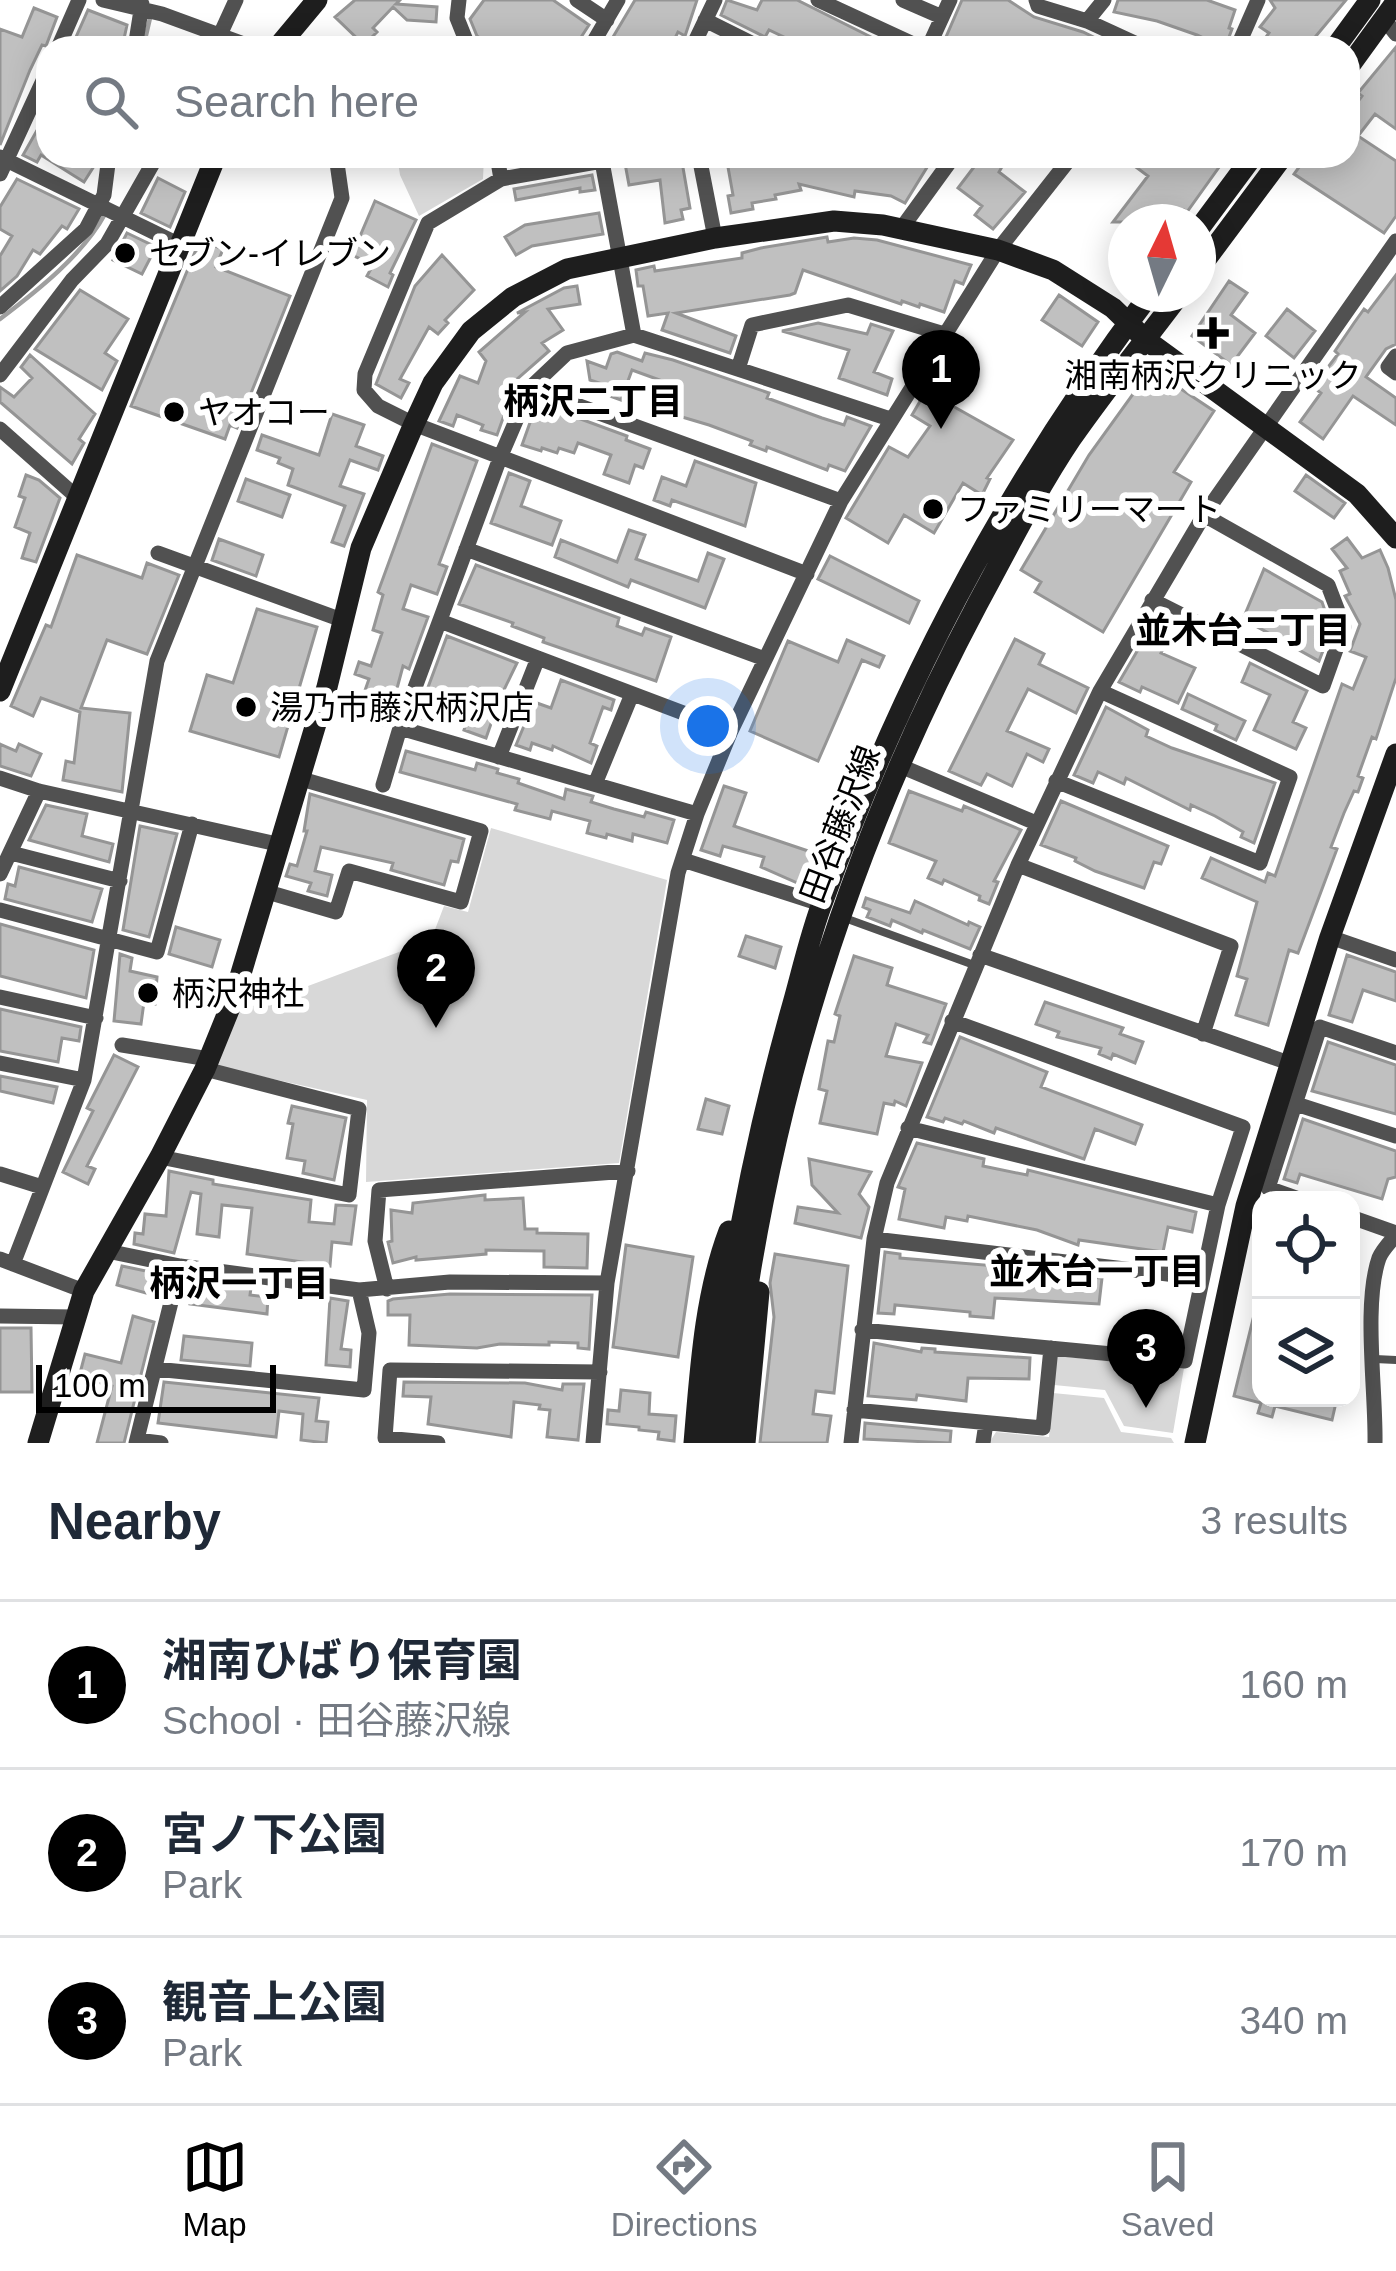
<!DOCTYPE html>
<meta charset="utf-8">
<style>
body{margin:0;font-family:Helvetica,"Noto Sans JP",sans-serif;background:#f6f6f7;color:#1f2937}
.controls{position:absolute;right:36px;bottom:36px;display:grid;overflow:hidden;border-radius:24px;box-shadow:0 6px 30px #0003}
.controls button{width:108px;height:108px;display:grid;place-items:center;padding:0;border:0;border-bottom:3px solid #e0e1e3;background:#fff;color:#1f2937;font:60px sans-serif}
.compass{position:absolute;left:1108px;top:204px;width:108px;height:108px;border-radius:50%;background:#fff;box-shadow:0 6px 30px #0003;rotate:5deg}
.scale{position:absolute;left:36px;bottom:30px;width:240px;box-sizing:border-box;padding-left:12px;border:6px solid #000;border-top:0;font-size:33px;line-height:42px;white-space:nowrap;color:#000;-webkit-text-stroke:9px #fff;paint-order:stroke}
.you{position:absolute;left:708px;top:726px;width:42px;height:42px;margin:-30px;border:9px solid #fff;border-radius:50%;background:#1a73e8;box-shadow:0 0 0 18px #1a73e833}
.badge{display:grid;place-items:center;width:78px;height:78px;border-radius:50%;background:#000;color:#fff;font-size:39px;font-weight:700}
.pin{position:absolute;translate:-50% -99px;filter:drop-shadow(0 3px 6px #0008)}
.pin::after{content:'';position:absolute;top:63px;width:42px;height:36px;background:inherit;clip-path:polygon(0 0,100% 0,50% 100%)}
.list{margin:0;padding:0;list-style:none}
h2{display:flex;justify-content:space-between;align-items:center;height:156px;margin:0;padding:0 48px;font-size:51px}
h2 small{font-size:39px;font-weight:400;color:#747a83}
.list li{display:grid;grid-template-columns:78px 1fr auto;gap:36px;align-items:center;box-sizing:border-box;height:168px;padding:0 48px;border-top:3px solid #e0e1e3}
.list b{display:block;font-size:45px;white-space:nowrap}
.list p{margin:0;font-size:39px;white-space:nowrap;color:#747a83}
.list em{font-size:39px;font-style:normal;color:#747a83}
.icon{flex:none;width:66px;height:66px;fill:none;stroke:currentColor;stroke-width:2;stroke-linecap:round;stroke-linejoin:round}
.map{position:relative;flex:none;width:1396px;height:1443px;overflow:hidden}
.search{position:absolute;background:#fff;box-shadow:0 6px 30px #0003;left:36px;right:36px;top:36px;height:132px;display:flex;align-items:center;gap:30px;box-sizing:border-box;padding:0 42px;border-radius:36px;color:#747a83;font-size:45px}
.sheet{height:660px;background:#fff}
nav{display:flex;justify-content:space-around;align-items:center;box-sizing:border-box;height:168px;border-top:3px solid #e0e1e3;background:#fff;font-size:33px;color:#747a83}
nav a{display:grid;justify-items:center;gap:6px}
nav .on{color:#000}
.map>svg:first-child{display:block}
.green{fill:#d8d8d8}
.lines{fill:none;stroke-linecap:round;stroke-linejoin:round}
.stream{stroke:#9f9f9f;stroke-width:4.5}
.building{fill:#c0c0c0;stroke:#959595;stroke-width:3}
.lane{stroke:#515151;stroke-width:8}
.street{stroke:#515151;stroke-width:15}
.secondary{stroke:#1e1e1e;stroke-width:21}
.poi-dot{fill:#000;stroke:#fff;stroke-width:4.5}
.labels{text-anchor:middle;dominant-baseline:central;stroke-width:12;stroke-linejoin:round;paint-order:stroke}
.poi-label{font-size:33px;fill:#000;stroke:#fff;text-anchor:start}
.street-label{font-size:33px;fill:#000;stroke:#fff}
.neighbourhood-label{font-size:36px;font-weight:bold;fill:#000;stroke:#fff}
</style>
<div class="map">
<svg width="1396" height="1443" viewBox="0 0 1396 1443">
<rect width="100%" height="100%" fill="#fff"/>
<path class="green" d="M397 156H484L483 179 419 216 400 175Z
M491 828 667 880 619 1163 366 1182 367 1100 215 1066 250 978 300 989 431 940 444 906 468 912Z
M1057 1356 1184 1368 1173 1433 1124 1426 1105 1390 1054 1385Z
M1053 1393 1104 1398 1121 1432 1171 1438 1174 1443H989L996 1432 1049 1437Z"/>
<g class="lines">
<path class="stream" d="M143 48 150 18
M0 319C37 291 83 255 105 214"/>
</g>
<path class="building" d="M355 0H400L396 4 437 7 436 22 407 20 393 7 373 28 377 32 364 45 335 17Z
M484 0H553L589 25 574 48H494L477 36 470 19Z
M635 0H697L685 36 678 32 670 48H623L610 42Z
M727 0 757 10 762 0H797L893 48H858L836 38 831 48H807L769 30 765 37 721 15Z
M962 0H1008L1034 17 1083 32 1116 48H1067L1054 41 1050 48 1025 43 1017 48H969L946 37Z
M1118 0H1207L1235 10 1229 28 1232 29 1225 48H1212L1214 43 1197 35 1157 21 1114 12Z
M1270 0H1346L1306 48H1258L1269 33 1260 27 1275 8Z
M34 8 57 17 46 46 42 45 30 70 0 145V29L22 37Z
M88 10 127 25 122 48 72 46Z
M1396 47V129L1375 114 1358 136 1396 161V216L1384 233 1294 174 1307 156H1348V115L1362 96 1358 93Z
M48 111V156H84L96 163 84 182 41 155 37 162 23 155Z
M636 156H681L690 208 681 210 683 219 665 223 660 180 629 185 624 158Z
M726 156H845L878 161 881 156H934L905 203 891 196 855 191 854 197 799 184 801 190 775 195 776 199 752 203 753 209 731 213 728 196 733 195Z
M966 156H1008L999 172 1025 192 993 229 975 215 982 206 958 188 974 167 965 160Z
M1121 156H1227L1187 212 1184 210 1175 222H1113L1148 176Z
M592 175 595 190 580 192V188L516 200 514 189Z
M158 178 185 192 170 227 141 213Z
M17 179 79 209 67 229 62 226 40 254 33 250 17 276 0 291V256L12 236 0 229V207Z
M375 201 416 220 390 273 393 275 388 287 367 276 373 265 352 255Z
M599 213 603 234 532 246 516 255 505 237 525 225Z
M127 233 156 247 142 274 113 260Z
M827 237 828 242 854 238 877 240 971 265 963 284 955 281 944 312 920 304 919 307 902 301 901 304 803 270 795 293 790 295 676 313 736 336 730 353 662 330 668 313 648 316 643 286H638L636 270 654 266 655 271 742 258V253L761 248Z
M200 240 223 249 216 267 290 296 237 428 230 425 225 439 131 406Z
M442 255 474 290 445 320 448 323 438 334 429 327 400 379 409 383 401 398 376 384 415 286Z
M1396 275V344L1386 349 1366 377 1396 398V425L1353 396 1323 439 1300 422 1321 393 1313 387 1338 354 1335 351 1354 323 1364 309 1368 312Z
M1229 281 1247 293 1231 315 1255 333 1231 365 1192 336Z
M577 286 580 304 548 309 563 330 542 343 549 351 517 379 497 435 481 430 483 425 457 415 453 426 439 421 460 376 478 383 486 361 479 352 525 312 517 313 564 288Z
M80 290 128 319 105 353 117 361 102 390 35 349Z
M1059 295 1098 322 1082 346 1042 320Z
M1287 309 1315 331 1294 358 1266 336Z
M818 323 867 334 871 324 893 331 874 372 892 379 887 395 839 378 849 350 782 331Z
M617 352 642 361 645 353 673 360 769 393 767 398 822 418 844 425 847 417 871 426 845 471 829 465 827 470 767 447 766 451 750 445 752 441 709 425 655 409 665 382 632 370 621 400 602 393 605 385 590 380 587 361 606 368 611 354Z
M30 355 95 414 79 439 84 443 72 464 0 402V387L14 397 32 378 21 367Z
M1151 369 1214 411 1174 472 1191 482 1103 632 1035 592 1041 582 1021 570 1089 455Z
M926 391 1013 440 987 478 990 479 982 495 963 483 934 533 904 515 888 543 846 518 889 447 908 457 930 426 912 415Z
M537 403 627 436 626 440 650 449 643 468 635 465 629 483 604 474 611 455 578 443 574 453 559 448 557 453 542 448 541 451 522 445Z
M332 414 364 425 356 446 383 456 378 470 350 460 340 486 364 494 344 546 332 542 345 506 288 485 293 469 278 463 280 458 257 450 262 435 319 455Z
M432 444 477 461 439 564 447 567 437 594 411 585 403 609 428 617 409 669 403 666 387 726 356 716 369 679 355 674 359 662 371 666 382 633 373 630 383 595 378 592Z
M695 461 756 483 745 526 672 500 670 506 654 500 662 477 686 486Z
M509 473 530 481 521 506 561 521 552 545 491 523Z
M26 475 39 480 60 498 36 562 22 558 30 533 15 527 25 498 19 496Z
M1306 475 1345 503 1334 518 1295 491Z
M246 479 290 495 282 517 238 501Z
M629 530 645 535 636 559 698 581 708 553 724 559 705 608 631 580 628 587 555 557 561 540 617 562Z
M1347 538 1362 558 1380 550 1388 568 1396 600V678L1376 739 1372 737 1358 776 1363 778 1358 792 1354 791 1344 813 1331 847 1337 849 1298 953 1289 950 1268 1025 1236 1015 1247 979 1237 976 1257 902 1202 878 1211 858 1265 882 1268 873 1275 876 1342 684 1353 689 1366 657 1350 651 1360 624 1345 596 1350 594 1340 571 1347 568 1332 549Z
M219 539 263 555 256 576 212 560Z
M77 555 142 578 147 563 179 575 147 654 107 640 81 708 130 713 122 792 63 780 66 761 74 763 80 712 41 698 33 716 11 706 46 625 51 627Z
M830 556 919 601 909 623 818 579Z
M476 565 619 618 617 626 642 635 645 628 671 637 656 681 543 642 544 638 512 626 513 623 459 604Z
M1264 569 1322 602 1329 622 1320 641 1326 643 1319 661 1243 619Z
M257 609 317 627 279 757 190 731 207 675 233 683Z
M1156 619 1166 624 1154 645 1163 649 1161 653 1195 668 1178 703 1142 687 1140 692 1119 682Z
M447 636 517 663 500 698 486 738 464 730 470 712 442 703 435 723 417 717Z
M1015 639 1044 654 1039 664 1088 688 1076 713 1028 689 1007 731 1049 749 1043 762 1027 754 1012 786 987 774 981 785 949 771Z
M847 640 884 656 879 667 862 660 818 761 750 731 788 641 838 662Z
M1250 663 1307 691 1293 722 1306 728 1296 749 1254 730 1270 695 1242 682Z
M561 680 614 700 611 710 603 707 590 743 597 746 591 763 553 746 552 750 532 743 530 750 516 745 534 702 551 708Z
M1188 694 1245 721 1236 740 1215 730 1217 725 1182 709Z
M1106 707 1148 730 1146 736 1172 748 1275 783 1254 843 1241 837 1243 832 1215 816 1191 805 1190 810 1126 778 1124 784 1098 772 1093 783 1074 775Z
M0 744 16 751 19 744 41 754 31 776 0 766Z
M406 751 475 770 477 763 498 769 497 773 519 779 518 783 564 799 566 789 593 796 591 802 614 809 644 817 646 812 674 820 667 843 633 834 632 841 607 834 606 838 587 833 590 821 552 811 550 819 515 810 517 804 400 772Z
M724 786 746 793 734 826 817 854 802 885 761 867 764 857 723 846 720 856 701 850Z
M909 791 962 811 964 806 1021 830 994 881 998 882 989 904 979 900 980 896 944 880 942 884 928 878 936 861 889 843Z
M310 794 464 839 458 862 451 861 444 885 391 870 393 863 321 847 315 871 332 875 327 896 308 891 311 883 286 876 290 864 297 866 307 831H304Z
M1061 801 1168 846 1161 864 1154 862 1144 888 1095 871 1075 861 1076 858 1041 845Z
M46 805 87 814 82 836 113 844 109 862 29 840Z
M140 826 177 834 149 937 123 930Z
M19 867 102 889 92 922 5 899 8 884 15 886Z
M866 898 910 913 915 901 968 925 969 922 980 927 970 949 923 930 922 933 892 920 890 926 867 917 870 910 863 907Z
M0 924 94 950 86 998 0 976Z
M176 927 220 940 212 967 169 954Z
M746 936 781 947 775 968 739 956Z
M120 954 132 958 130 971 157 977 155 1004 144 1002 141 1024 114 1021Z
M1347 955 1396 972V1001L1363 990 1352 1022 1329 1015Z
M854 956 892 968 887 985 946 1004 931 1044 924 1042 928 1035 896 1024 886 1056 922 1063 906 1106 895 1101 894 1105 884 1103 877 1134 820 1123 827 1091 819 1089 828 1041 834 1042 840 1016 835 1014Z
M1045 1002 1123 1028 1120 1034 1143 1042 1135 1063 1113 1054 1111 1059 1099 1054 1101 1048 1057 1037 1059 1032 1036 1024Z
M0 1009 81 1027 79 1041 62 1038 58 1062 0 1051Z
M960 1037 1047 1072 1041 1087 1142 1125 1135 1144 1095 1129 1084 1159 996 1128 994 1133 964 1121 962 1124 945 1118 943 1122 927 1117Z
M1328 1042 1396 1065V1114L1312 1091Z
M114 1055 138 1067 87 1166 95 1169 88 1184 63 1172 93 1111 87 1108Z
M0 1076 57 1087 53 1103 0 1091Z
M706 1099 729 1106 722 1134 698 1129Z
M292 1106 346 1118 334 1180 303 1173 305 1161 287 1158 293 1124 288 1123Z
M1303 1119 1396 1151V1177L1388 1179 1382 1199 1300 1174 1297 1183 1284 1179Z
M917 1143 984 1159 983 1166 1027 1175 1028 1170 1196 1212 1192 1232 1168 1227 1163 1252 1079 1240 1078 1245 1037 1230 968 1216 967 1221 946 1217 944 1228 899 1219 905 1189 898 1187Z
M809 1159 871 1172 859 1194 869 1207 861 1238 795 1223 798 1207 838 1213 812 1185Z
M169 1171 213 1180V1184L311 1200 309 1222 334 1224 336 1205 356 1206 351 1244 332 1242 330 1266 247 1254 252 1208 222 1205 219 1237 197 1234 201 1194 191 1192 174 1253 134 1244 135 1233 143 1234 145 1214 166 1216Z
M485 1195V1200L523 1198 525 1229H537V1233L588 1234 587 1268 544 1267V1251L486 1250V1254L416 1260V1257L393 1263 388 1242 392 1241 391 1210 412 1213 413 1203Z
M626 1245 693 1257 678 1357 613 1347Z
M885 1252 900 1254V1258L997 1266 996 1274 1079 1281V1276L1102 1278 1099 1304 995 1298 993 1318 970 1316V1312L895 1305 894 1314 878 1313Z
M775 1254 848 1266 834 1393 816 1391 813 1414 831 1416 827 1443H760L774 1317 770 1283Z
M122 1266 165 1275 160 1297 117 1285Z
M192 1283 251 1288 250 1295 268 1297 267 1314 190 1304Z
M450 1294 592 1295 589 1349 578 1348V1343L549 1342V1345L500 1344 477 1348 409 1345 410 1315H388V1301L393 1299Z
M330 1298 348 1301 341 1349 351 1350 350 1367 326 1365Z
M1256 1307 1261 1308V1402L1262 1398H1337L1332 1420 1275 1406 1272 1417 1258 1413 1261 1403 1234 1396Z
M133 1316 154 1322 124 1443H97L112 1386 79 1377 85 1354 121 1363Z
M0 1328H31L32 1392H0Z
M184 1336 252 1343 250 1366 181 1360Z
M874 1343 921 1352 922 1348 935 1349V1352L1030 1358 1029 1379 968 1378 966 1401 917 1395 916 1400 868 1396Z
M164 1382 319 1398 316 1421 328 1422 326 1443 301 1440 303 1414 279 1411 276 1437 158 1423Z
M404 1382 525 1383 562 1390 563 1384H584L578 1440 547 1437 550 1410 539 1409 540 1405 514 1402 511 1437 428 1424 431 1397 403 1396Z
M621 1390 650 1393 649 1414 676 1416 674 1441 658 1439 659 1432 639 1430V1427L607 1424 608 1410 619 1411Z
M865 1423 951 1431 950 1443 864 1439Z"/>
<g class="lines">
<path class="lane" d="M842 917 974 965
M1375 1359 1396 1360"/>
<path class="street" d="M103 0 162 14 255 48
M459 0 457 18 469 48
M577 0 607 20
M818 0 922 48
M903 0 942 17
M1036 0 1038 6 1087 21 1137 44 1175 48
M1384 19 1396 34
M705 20 761 48
M1087 21 1104 0
M58 48 79 0
M135 48 142 4
M214 48 236 0
M590 48 618 0
M692 48 715 0
M928 48 950 0
M1237 48 1258 0
M497 156 501 179
M601 156 634 335
M699 156 715 238
M0 157 180 245
M602 161 501 179 428 223 365 374 364 390 378 406 414 424 807 574
M0 174 48 70
M901 229 954 156
M0 307 86 229 104 195 109 156
M1396 356 1388 367 1396 373
M738 369 752 325 848 305 944 334
M0 375 72 280 107 244 157 156
M530 388 841 501
M0 429 79 499
M466 549 765 659
M158 553 342 620
M1152 600 1323 686 1344 627 1328 585 1204 515
M440 621 731 731
M400 728 697 814
M499 757 538 658
M898 765 1036 823
M0 778 39 791 277 844
M1056 781 1260 863 1290 777 1100 691
M595 784 632 694
M383 785 400 728 500 458 530 388 567 353 634 335 890 419
M11 853 120 881
M683 860 821 904
M1018 865 1231 946 1203 1034
M0 874 39 791
M264 891 336 912 349 871 461 902 481 831 298 778
M0 910 157 952 192 824
M1330 937 1396 960
M980 955 1289 1063
M0 997 96 1018
M122 1045 209 1059
M0 1063 84 1080
M1296 1104 1396 1136
M908 1128 1218 1205
M160 1157 349 1195 359 1109 205 1069
M0 1174 42 1187
M1302 1200 1268 1188 1320 1027 1396 1053
M1351 1217 1396 1233
M874 1239 1201 1278
M107 1251 180 1266 359 1290 450 1282 607 1283
M0 1259 84 1291
M13 1264 84 1080 157 661 342 198 336 156
M387 1289 375 1241 379 1190 628 1171
M0 1316 75 1317
M862 1330 1185 1361 1218 1205 1243 1127 952 1021
M155 1369 364 1390 369 1333 359 1290
M854 1410 1043 1428 1051 1348
M137 1440 161 1443
M136 1443 180 1266
M438 1443 385 1438 390 1370 600 1372
M593 1443 607 1283 678 873 697 814 731 731 841 501 998 250 1072 156
M851 1443 874 1239 887 1183 1018 865 1100 691 1204 515 1396 241
M983 1443 986 1423
M1375 1443C1376 1391 1363 1304 1379 1258 1382 1250 1390 1242 1396 1235"/>
<path class="secondary" d="M277 48 317 0
M1335 48 1370 0
M1348 68 1396 2
M1198 230 1253 156
M1198 270 1283 156
M0 691 216 156
M38 1443 84 1291 160 1157 205 1069 233 1000 327 687 361 548 414 424 433 383 471 331 513 297 567 269 715 238 834 221 883 225 998 250 1053 270 1113 308 1146 340 1357 494 1396 538
M694 1443C700 1373 704 1297 729 1231
M711 1443C724 1297 751 1155 790 1014 801 977 809 937 823 901 901 684 1011 478 1150 294
M728 1443C756 1144 836 870 977 605 1007 550 1036 491 1071 439 1105 390 1144 342 1180 294
M745 1443 759 1292
M1195 1443 1246 1206 1330 937 1396 754"/>
</g>
<g class="poi-dot">
<circle cx="125" cy="253" r="12"/>
<path d="M1207 315h12v12h12v12h-12v12h-12v-12h-12v-12h12z"/>
<circle cx="174" cy="412" r="12"/>
<circle cx="933" cy="509" r="12"/>
<circle cx="246" cy="707" r="12"/>
<circle cx="148" cy="993" r="12"/>
</g>
<g class="labels">
<g class="poi-label">
<text x="149" y="253">セブン-イレブン</text>
<text x="1213" y="375" text-anchor="middle">湘南柄沢クリニック</text>
<text x="198" y="412">ヤオコー</text>
<text x="957" y="509">ファミリーマート</text>
<text x="270" y="707">湯乃市藤沢柄沢店</text>
<text x="172" y="993">柄沢神社</text>
</g>
<g class="street-label">
<text transform="translate(840 824) rotate(-69)">田谷藤沢線</text>
</g>
<g class="neighbourhood-label">
<text x="593" y="401">柄沢二丁目</text>
<text x="1243" y="630">並木台二丁目</text>
<text x="1097" y="1271">並木台一丁目</text>
<text x="239" y="1283">柄沢一丁目</text>
</g>
</g>
</svg>
<div class="controls">
<button><svg class="icon" aria-label="locate" viewBox="0 0 24 24"><circle cx="12" cy="12" r="6"/><path d="M12 2v4M12 18v4M2 12h4M18 12h4"/></svg></button>
<button><svg class="icon" aria-label="layers" viewBox="0 0 24 24"><path d="M12 4l9 5-9 5-9-5zM3 14l9 5 9-5"/></svg></button>
</div>
<svg class="compass" viewBox="-18 -18 36 36"><path d="M0-13l5 13h-10z" fill="#e53935"/><path d="M0 13l5-13h-10z" fill="#747a83"/></svg>
<div class="scale">100 m</div>
<div class="you"></div>
<div class="pin badge" style="left:941px;top:429px">1</div>
<div class="pin badge" style="left:436px;top:1028px">2</div>
<div class="pin badge" style="left:1146px;top:1408px">3</div>
<div class="search"><svg class="icon" aria-label="search" viewBox="0 0 24 24"><circle cx="10" cy="10" r="6"/><path d="M15 15l6 6"/></svg>Search here</div>
</div>
<section class="sheet">
<h2>Nearby<small>3 results</small></h2>
<ul class="list">
<li><span class="badge">1</span><div><b>湘南ひばり保育園</b><p>School · 田谷藤沢線</p></div><em>160 m</em></li>
<li><span class="badge">2</span><div><b>宮ノ下公園</b><p>Park</p></div><em>170 m</em></li>
<li><span class="badge">3</span><div><b>観音上公園</b><p>Park</p></div><em>340 m</em></li>
</ul>
</section>
<nav>
<a class="on"><svg class="icon" aria-label="map" viewBox="0 0 24 24"><path d="M3 6l6-2 6 2 6-2v14l-6 2-6-2-6 2zM9 4v14M15 6v14"/></svg>Map</a>
<a><svg class="icon" aria-label="directions" viewBox="0 0 24 24"><path d="M12 3l9 9-9 9-9-9zM9 14v-3h6M13 9l2 2-2 2"/></svg>Directions</a>
<a><svg class="icon" aria-label="saved" viewBox="0 0 24 24"><path d="M7 4h10v16l-5-4-5 4z"/></svg>Saved</a>
</nav>
